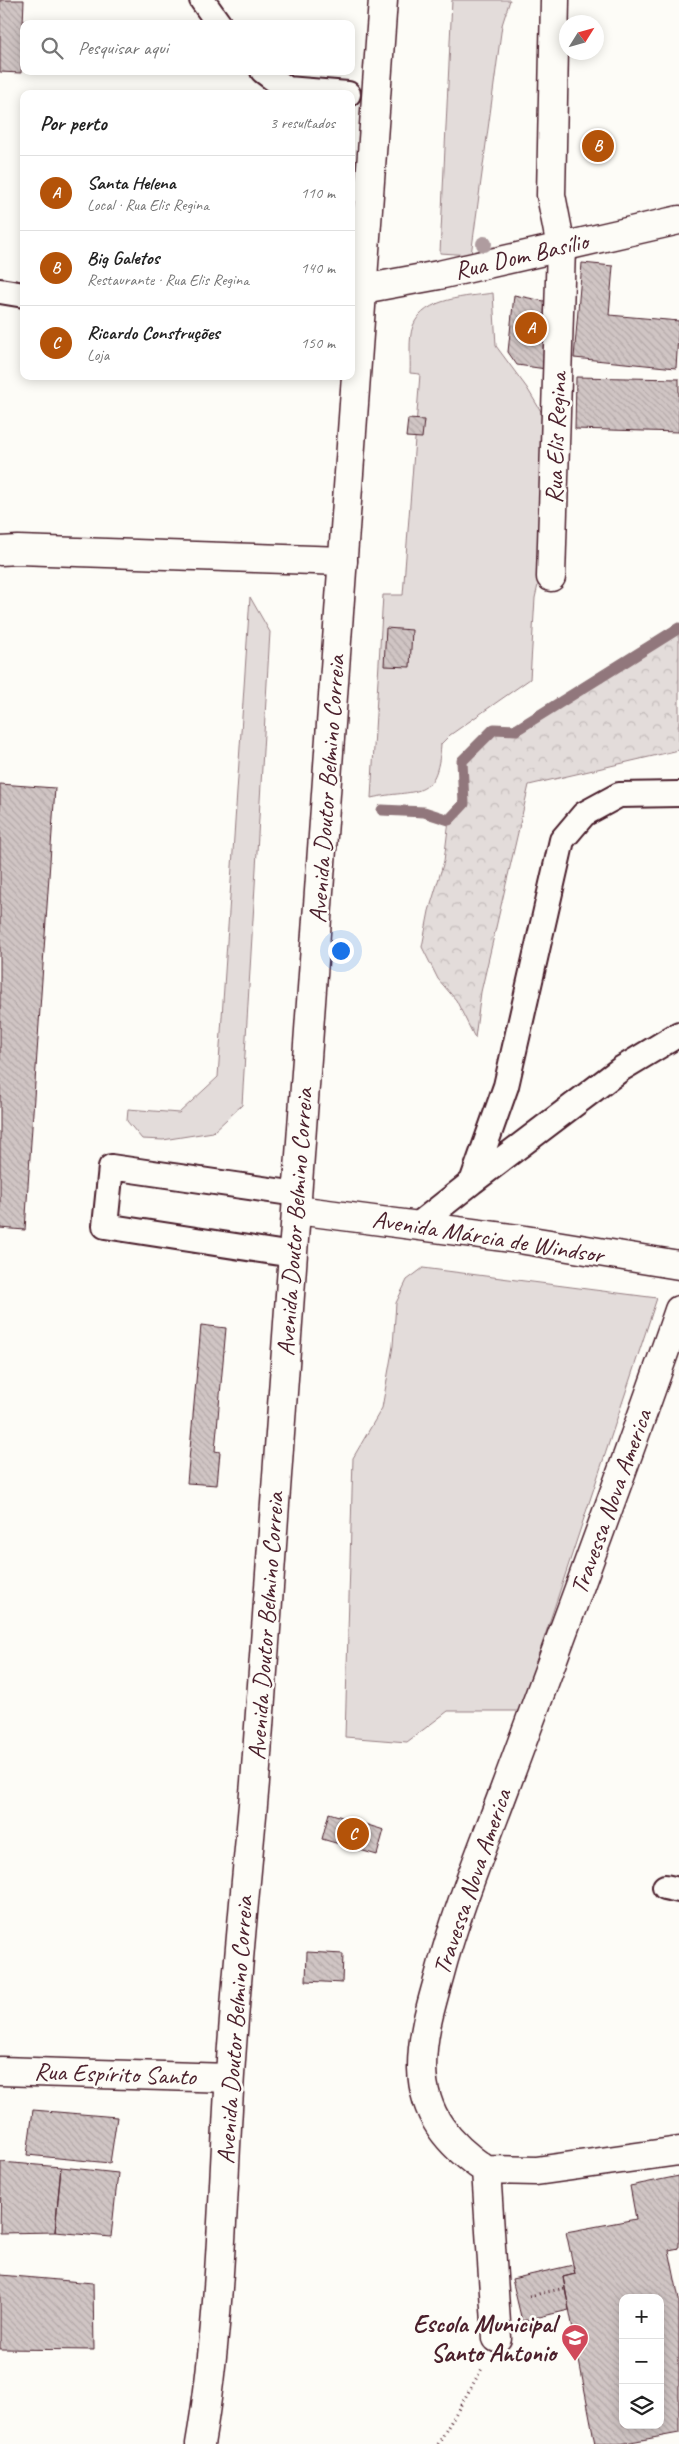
<!DOCTYPE html>
<html lang="pt">
<meta charset="utf-8">
<style>
body{margin:0;font-family:Caveat,sans-serif;background:#f2f2f2;color:#222}
.controls{position:absolute;right:15px;bottom:15px;display:grid;overflow:hidden;border-radius:10px;box-shadow:0 2px 12px #0003}
.controls button{width:45px;height:45px;display:grid;place-items:center;padding:0;border:0;border-bottom:1px solid #e0e0e0;background:#fff;color:#222;font:25px sans-serif}
.compass{position:absolute;left:559px;top:15px;width:45px;height:45px;border-radius:50%;background:#fff;box-shadow:0 2px 12px #0003;rotate:53deg}
.you{position:absolute;left:340px;top:950px;width:18px;height:18px;margin:-12px;border:4px solid #fff;border-radius:50%;background:#1a73e8;box-shadow:0 0 0 8px #1a73e833}
.badge{display:grid;place-items:center;width:32px;height:32px;border-radius:50%;background:#b45309;color:#fff;font-size:16px;font-weight:700}
.pin{position:absolute;translate:-50% -50%;border:2px solid #fff;box-shadow:0 1px 5px #0006}
.list{margin:0;padding:0;list-style:none}
h2{display:flex;justify-content:space-between;align-items:center;height:65px;margin:0;padding:0 20px;font-size:21px}
h2 small{font-size:16px;font-weight:400;color:#767676}
.list li{display:grid;grid-template-columns:32px 1fr auto;gap:15px;align-items:center;box-sizing:border-box;height:75px;padding:0 20px;border-top:1px solid #e0e0e0}
.list b{display:block;font-size:19px;white-space:nowrap}
.list p{margin:0;font-size:16px;white-space:nowrap;color:#767676}
.list em{font-size:16px;font-style:normal;color:#767676}
.icon{flex:none;width:28px;height:28px;fill:none;stroke:currentColor;stroke-width:2;stroke-linecap:round;stroke-linejoin:round}
.map{position:relative;flex:none;width:679px;height:2444px;overflow:hidden}
.search{position:absolute;background:#fff;box-shadow:0 2px 12px #0003;left:20px;top:20px;width:335px;height:55px;display:flex;align-items:center;gap:12px;box-sizing:border-box;padding:0 18px;border-radius:10px;color:#767676;font-size:19px}
.panel{position:absolute;background:#fff;box-shadow:0 2px 12px #0003;left:20px;top:90px;width:335px;height:290px;border-radius:10px}
.map>svg:first-child{display:block}
.grass{fill:#e3dcda;stroke:#967e82}
.forest{fill:url(#forest-crowns);stroke:#967e82}
.lines{fill:none;stroke-linecap:round;stroke-linejoin:round}
.stream{stroke:#91777b;stroke-width:11}
.building{fill:url(#building-back-hatch);stroke:#4a1f2b;fill-rule:evenodd}
.lane-casing{stroke:#4a1f2b;stroke-width:28}
.street-casing{stroke:#4a1f2b;stroke-width:31}
.secondary-casing{stroke:#4a1f2b;stroke-width:31}
.primary-casing{stroke:#4a1f2b;stroke-width:31}
.path{stroke:#4a1f2b;stroke-width:3;stroke-dasharray:1 4;stroke-linecap:butt}
.lane{stroke:#fdfcf7;stroke-width:24}
.street{stroke:#fdfcf7;stroke-width:28}
.secondary{stroke:#fdfcf7;stroke-width:28}
.primary{stroke:#fdfcf7;stroke-width:28}
.tree{fill:#af9c9f}
.labels{text-anchor:middle;dominant-baseline:central;stroke-width:5;stroke-linejoin:round;paint-order:stroke}
.street-label{font-size:25px;fill:#4a1f2b;stroke:#fdfcf7}
.poi-label{font-size:25px;font-weight:bold;fill:#4a1f2b;stroke:#fdfcf7;text-anchor:end}
</style>
<div class="map">
<svg width="679" height="2444" viewBox="0 0 679 2444">
<defs>
<pattern id="forest-crowns" width="20" height="18" patternUnits="userSpaceOnUse" patternTransform="scale(1.25)"><rect width="20" height="18" fill="#e3dcda"/><path d="M2 6a3 3 0 1 1 6 0M12 15a3 3 0 1 1 6 0" fill="none" stroke="#c4bcbb"/></pattern>
<pattern id="building-back-hatch" width="6" height="6" patternUnits="userSpaceOnUse" patternTransform="scale(1.25)"><rect width="6" height="6" fill="#d0c5c4"/><path d="M-1 5l2 2M0 0l6 6M5-1l2 2" fill="none" stroke="#b4a9a9"/></pattern>
</defs>
<rect width="100%" height="100%" fill="#fdfcf7"/>
<filter id="ink" filterUnits="userSpaceOnUse"><feTurbulence type="fractalNoise" baseFrequency=".02" numOctaves="2"/><feDisplacementMap in="SourceGraphic" scale="10" xChannelSelector="R" yChannelSelector="G"/><feConvolveMatrix kernelMatrix="1 2 1 2 8 2 1 2 1" color-interpolation-filters="sRGB"/></filter>
<g filter="url(#ink)">
<path class="grass" d="M452 0H510L502 25 471 255 440 253Z
M493 293 496 346 527 388 542 413 549 440 546 573 538 585 535 598 530 679 450 735 441 744C437 803 416 788 371 798L383 595H403L420 374 410 373C411 359 408 339 413 326 424 297 468 297 493 293Z
M250 597 270 632 242 1105 213 1132 163 1140 142 1139 127 1121 128 1109 179 1113 218 1077Z
M423 1268 657 1298 520 1711H448L407 1742 345 1737 353 1458 382 1408 393 1346 396 1303 407 1280Z"/>
<path class="forest" d="M679 628V750L529 785 481 992 475 1038 456 1000 438 979 422 947 429 911 444 861 449 820 464 804 462 761 494 729 516 730Z"/>
<g class="lines">
<path class="stream" d="M382 810 424 812 449 820 464 804 462 761 494 729 516 730 679 628"/>
</g>
<path class="building" d="M0 0H24L21 73 0 72Z
M582 263 613 266 609 315 679 321 676 368 574 358Z
M514 295 554 303 546 369 517 365 508 352Z
M576 377 679 379V432L575 429Z
M408 419 424 420 422 438 406 437Z
M386 628 412 630 410 667 384 666Z
M0 784 55 788 25 1230 0 1228Z
M201 1325 226 1328 215 1451 220 1452 217 1485 187 1483Z
M329 1813 384 1830 377 1855 322 1839Z
M307 1952 343 1954 342 1983 306 1981Z
M33 2110 117 2117 110 2163 27 2155Z
M1 2162 61 2167 55 2232 0 2233Z
M61 2167 118 2173 111 2237 55 2232Z
M679 2176V2248L669 2250 679 2299V2433L620 2444H595L563 2277 575 2274 566 2232 636 2219 630 2186ZM623 2298H660V2425H623Z
M573 2265 575 2274 563 2277 569 2310 522 2321 512 2279Z
M0 2275 93 2283 94 2350 0 2349Z"/>
<g class="lines">
<defs>
<path id="lane" d="M202 0 219 24
M263 71 287 89 348 94
M0 291 24 295
M472 1182 621 1069 679 1034
M419 1224 472 1182 506 1086 562 840 584 814 619 795 679 794
M293 1255 105 1226 111 1167 297 1194
M665 1887 679 1890"/>
<path id="street" d="M0 551 18 550 343 561
M551 577 561 247 551 195 555 0
M0 2071 229 2078
M486 2170 536 2171 679 2151
M497 2338 486 2170C449 2145 423 2115 422 2068 422 2035 430 2009 439 1977 456 1912 482 1850 505 1788 564 1629 624 1470 679 1310"/>
<path id="secondary" d="M363 289 439 275 679 220
M297 1210 519 1239 679 1265"/>
<path id="primary" d="M200 2444C220 2329 222 2207 229 2091 235 1988 246 1885 255 1782L383 0"/>
</defs>
<use href="#lane" class="lane-casing"/>
<use href="#street" class="street-casing"/>
<use href="#secondary" class="secondary-casing"/>
<use href="#primary" class="primary-casing"/>
<path class="path" d="M529 2296 565 2288
M438 2444 483 2367"/>
<use href="#lane" class="lane"/>
<use href="#street" class="street"/>
<use href="#secondary" class="secondary"/>
<use href="#primary" class="primary"/>
</g>
<circle class="tree" cx="484" cy="244" r="8"/>
</g>
<defs>
<symbol id="school-pin" viewBox="-11 -11 22 30"><path d="M0 17L-7.5 6A9.5 9.5 0 1 1 7.5 6Z" fill="#d1495b" stroke="#fdfcf7"/><path d="M0-5L7-2L0 1L-7-2ZM-4 1L0 2.5L4 1V4Q0 6-4 4Z" fill="#fff"/></symbol>
</defs>
<g fill-rule="evenodd">
<use href="#school-pin" x="559" y="2322" width="32" height="43"/>
</g>
<g class="labels">
<g class="street-label">
<text transform="translate(521 256) rotate(-13)">Rua Dom Basílio</text>
<text transform="translate(556 438) rotate(-88)">Rua Elis Regina</text>
<text transform="translate(327 789) rotate(-86)">Avenida Doutor Belmino Correia</text>
<text transform="translate(295 1222) rotate(-86)">Avenida Doutor Belmino Correia</text>
<text transform="translate(488 1237) rotate(9)">Avenida Márcia de Windsor</text>
<text transform="translate(611 1502) rotate(-70)">Travessa Nova America</text>
<text transform="translate(266 1626) rotate(-86)">Avenida Doutor Belmino Correia</text>
<text transform="translate(472 1882) rotate(-71)">Travessa Nova America</text>
<text transform="translate(235 2030) rotate(-86)">Avenida Doutor Belmino Correia</text>
<text transform="translate(115 2074) rotate(2)">Rua Espírito Santo</text>
</g>
<g class="poi-label">
<text x="556" y="2324">Escola Municipal<tspan x="556" dy="29">Santo Antonio</tspan></text>
</g>
</g>
</svg>
<div class="controls">
<button>+</button>
<button>−</button>
<button><svg class="icon" aria-label="layers" viewBox="0 0 24 24"><path d="M12 4l9 5-9 5-9-5zM3 14l9 5 9-5"/></svg></button>
</div>
<svg class="compass" viewBox="-18 -18 36 36"><path d="M0-13l5 13h-10z" fill="#e53935"/><path d="M0 13l5-13h-10z" fill="#767676"/></svg>
<div class="you"></div>
<div class="pin badge" style="left:531px;top:328px">A</div>
<div class="pin badge" style="left:598px;top:146px">B</div>
<div class="pin badge" style="left:353px;top:1834px">C</div>
<div class="search"><svg class="icon" aria-label="search" viewBox="0 0 24 24"><circle cx="10" cy="10" r="6"/><path d="M15 15l6 6"/></svg>Pesquisar aqui</div>
<section class="panel">
<h2>Por perto<small>3 resultados</small></h2>
<ul class="list">
<li><span class="badge">A</span><div><b>Santa Helena</b><p>Local · Rua Elis Regina</p></div><em>110 m</em></li>
<li><span class="badge">B</span><div><b>Big Galetos</b><p>Restaurante · Rua Elis Regina</p></div><em>140 m</em></li>
<li><span class="badge">C</span><div><b>Ricardo Construções</b><p>Loja</p></div><em>150 m</em></li>
</ul>
</section>
</div>
